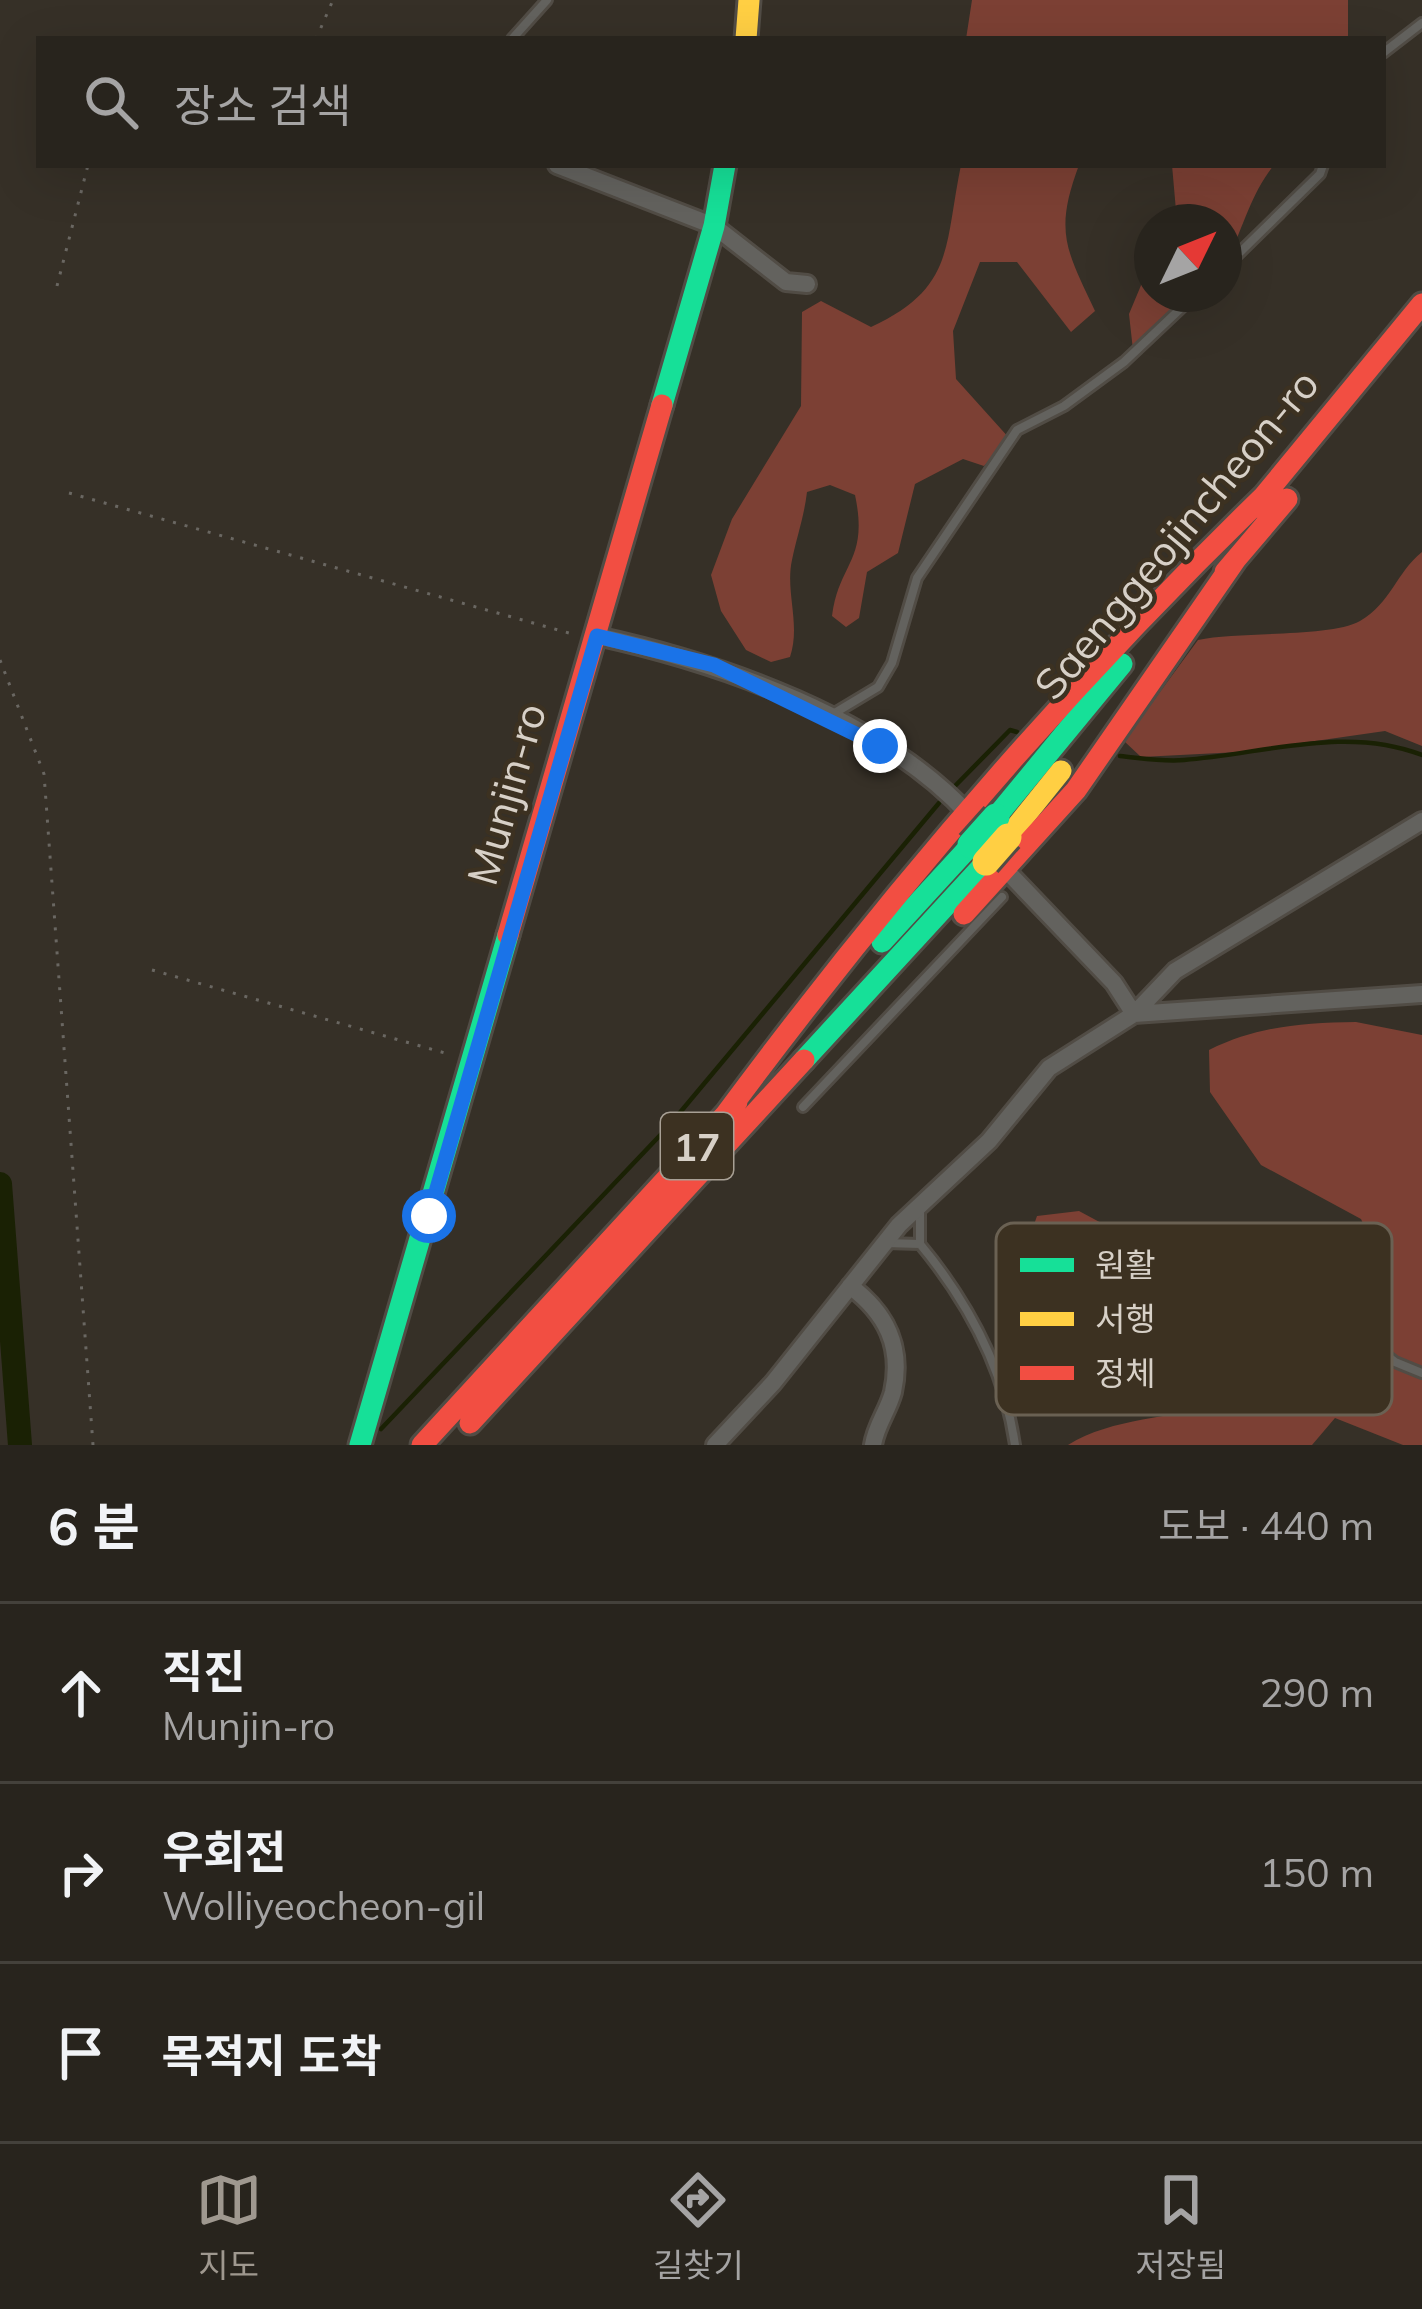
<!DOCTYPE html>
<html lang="ko">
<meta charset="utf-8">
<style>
body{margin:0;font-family:Mulish,"Noto Sans KR",sans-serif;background:#302c26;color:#f1f3f6}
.compass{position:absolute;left:1134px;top:204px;width:108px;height:108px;border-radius:50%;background:#28241d;box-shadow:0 12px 48px #0002;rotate:47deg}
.stop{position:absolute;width:36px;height:36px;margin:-27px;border:9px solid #1a73e8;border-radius:50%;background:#fff}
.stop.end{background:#1a73e8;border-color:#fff;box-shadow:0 3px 12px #0008}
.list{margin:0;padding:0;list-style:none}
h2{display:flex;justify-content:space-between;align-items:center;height:156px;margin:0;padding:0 48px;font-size:51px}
h2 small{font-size:39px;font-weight:400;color:#a5a4a4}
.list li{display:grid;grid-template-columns:78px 1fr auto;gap:36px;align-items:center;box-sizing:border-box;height:180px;padding:0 48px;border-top:3px solid #44413b}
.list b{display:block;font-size:45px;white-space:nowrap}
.list p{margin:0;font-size:39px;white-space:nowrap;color:#a5a4a4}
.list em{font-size:39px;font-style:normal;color:#a5a4a4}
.icon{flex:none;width:66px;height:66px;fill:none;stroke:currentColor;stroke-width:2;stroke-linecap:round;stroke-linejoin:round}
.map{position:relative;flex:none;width:1422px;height:1445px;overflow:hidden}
.search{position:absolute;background:#28241d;box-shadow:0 12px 48px #0002;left:36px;right:36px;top:36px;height:132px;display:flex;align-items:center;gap:30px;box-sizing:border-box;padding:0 42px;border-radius:0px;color:#a5a4a4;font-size:45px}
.sheet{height:696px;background:#28241d}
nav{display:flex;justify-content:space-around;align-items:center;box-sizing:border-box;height:168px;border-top:3px solid #44413b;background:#28241d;font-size:33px;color:#a5a4a4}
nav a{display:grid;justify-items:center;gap:6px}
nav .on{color:#9f988f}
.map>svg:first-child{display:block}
.forest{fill:#7c4034}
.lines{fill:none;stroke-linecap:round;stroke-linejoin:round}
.stream{stroke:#1a2104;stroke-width:4.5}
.river{stroke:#1a2104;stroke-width:24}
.lane-casing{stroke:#514c45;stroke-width:14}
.street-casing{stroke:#514c45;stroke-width:22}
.fast-casing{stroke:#514c45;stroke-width:27}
.slow-casing{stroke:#514c45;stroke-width:27}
.jam-casing{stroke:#514c45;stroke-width:27}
.path{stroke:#6a6762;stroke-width:3;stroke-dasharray:3 9;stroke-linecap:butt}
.lane{stroke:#63625e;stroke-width:8}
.street{stroke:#63625e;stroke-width:16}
.fast{stroke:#16e098;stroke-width:21}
.slow{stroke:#ffcf43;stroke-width:21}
.jam{stroke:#f24e42;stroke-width:21}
.fast-bridge-casing{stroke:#514c45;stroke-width:33;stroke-linecap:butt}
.slow-bridge-casing{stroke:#514c45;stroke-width:33;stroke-linecap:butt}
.fast-bridge{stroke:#16e098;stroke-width:27}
.slow-bridge{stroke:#ffcf43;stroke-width:27}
.route{stroke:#1a73e8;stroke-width:15}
.labels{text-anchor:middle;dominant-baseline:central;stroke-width:9;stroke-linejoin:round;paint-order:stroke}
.shield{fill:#3c3121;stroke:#a8a095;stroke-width:3}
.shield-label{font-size:39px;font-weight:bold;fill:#d7d0c7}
.street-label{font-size:42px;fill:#d7d0c7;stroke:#3c3121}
.key{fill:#3c3121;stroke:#6a6153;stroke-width:3}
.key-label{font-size:33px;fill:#d7d0c7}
</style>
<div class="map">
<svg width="1422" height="1445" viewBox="0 0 1422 1445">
<rect width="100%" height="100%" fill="#363027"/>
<path class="forest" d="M972 0H1348V39H966Z
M961 165H1079C1054 232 1066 249 1095 311L1071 332 1017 262H980L953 331 956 379 1010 439 984 466 963 459 915 484 898 553 867 572 859 618 846 627 832 616C839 562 869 561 855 495L830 485 807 492C804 517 797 536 792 560 785 592 801 624 790 657L771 662 746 650 721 611 711 575 732 519 801 406 802 312 821 301 871 327C955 288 944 247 961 165Z
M1172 165H1274C1249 196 1243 231 1224 266V222H1177Z
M1152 259V294H1202L1133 350 1129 314Z
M1422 552V746L1385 731 1239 752 1141 757 1124 741 1198 640C1238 631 1329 638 1360 621 1391 603 1396 573 1422 552Z
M1356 1022 1422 1035V1445H1403L1335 1418 1312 1445H1068C1113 1417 1171 1419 1222 1403L1220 1348C1158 1284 1120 1251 1029 1239L1037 1216 1079 1211 1133 1240 1212 1261 1276 1268 1379 1259 1361 1219 1261 1165 1210 1092 1209 1050C1258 1026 1301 1023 1356 1022Z"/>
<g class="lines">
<path class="stream" d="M1120 756C1141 758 1163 762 1184 760 1263 754 1346 725 1422 755
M956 785 1010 730 1017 732
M381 1429 667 1128 939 803"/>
<path class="river" d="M0 1184 20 1445"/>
<defs>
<path id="lane" d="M512 39 547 0
M1383 53 1422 23
M1224 268 1320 174 1323 165
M833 714 878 687 892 663 917 578 1017 430 1064 406 1124 362 1196 294
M803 1107 1002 897
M886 1243 920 1244V1210
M920 1244C969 1303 1004 1369 1015 1445
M1362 1336 1395 1362 1422 1373"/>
<path id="street" d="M557 165 714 226 786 282 807 284
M597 636C721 663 881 719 969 815
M1003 867 1114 983 1134 1014 1422 994
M850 1286C886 1313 903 1346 893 1392 888 1411 876 1425 873 1445
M715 1445 773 1383 899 1225 989 1141 1049 1068 1134 1014 1175 971 1422 821"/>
<path id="fast" d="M662 405 714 226 725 165
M996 817 1122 664
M882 942 971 845
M804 1060 986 862
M360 1445 508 935"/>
<path id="slow" d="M746 39 749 0
M1008 837 1061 771"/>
<path id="jam" d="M1254 508 1422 304
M1225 572 1287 499
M964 914 1076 790 1236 559
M508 935 662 405
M723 1118C888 895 1067 687 1266 494
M470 1423 804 1060
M422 1445 737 1102"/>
</defs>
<use href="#lane" class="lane-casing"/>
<use href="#street" class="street-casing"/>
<use href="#fast" class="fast-casing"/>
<use href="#slow" class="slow-casing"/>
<use href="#jam" class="jam-casing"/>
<path class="path" d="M316 39 333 0
M57 286 88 165
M69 493 576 635
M0 660 44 774 93 1445
M152 970 452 1055"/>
<use href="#lane" class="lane"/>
<use href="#street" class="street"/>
<use href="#fast" class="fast"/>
<use href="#slow" class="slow"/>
<use href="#jam" class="jam"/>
<defs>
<path id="fast-bridge" d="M971 845 996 817"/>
<path id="slow-bridge" d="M986 862 1008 837"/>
</defs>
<use href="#fast-bridge" class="fast-bridge-casing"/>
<use href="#slow-bridge" class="slow-bridge-casing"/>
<use href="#fast-bridge" class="fast-bridge"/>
<use href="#slow-bridge" class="slow-bridge"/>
</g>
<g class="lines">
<path class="route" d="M429 1216 597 636 714 665 880 746"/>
</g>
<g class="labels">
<rect class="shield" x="661" y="1113" width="72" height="66" rx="9"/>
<g class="shield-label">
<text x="697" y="1146">17</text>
</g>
<g class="street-label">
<text transform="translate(1176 534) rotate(-50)">Saenggeojincheon-ro</text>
<text transform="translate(506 794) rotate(-74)">Munjin-ro</text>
</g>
</g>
<rect x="996" y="1223" width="396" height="192" rx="18" class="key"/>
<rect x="1020" y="1258" width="54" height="14" fill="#16e098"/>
<rect x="1020" y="1312" width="54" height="14" fill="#ffcf43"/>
<rect x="1020" y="1366" width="54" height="14" fill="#f24e42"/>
<g class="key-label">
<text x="1095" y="1277">원활</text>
<text x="1095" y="1331">서행</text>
<text x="1095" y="1385">정체</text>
</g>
</svg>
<svg class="compass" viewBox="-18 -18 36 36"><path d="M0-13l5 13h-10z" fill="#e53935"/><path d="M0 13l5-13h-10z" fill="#a5a4a4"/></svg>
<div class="stop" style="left:429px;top:1216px"></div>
<div class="stop end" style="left:880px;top:746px"></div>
<div class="search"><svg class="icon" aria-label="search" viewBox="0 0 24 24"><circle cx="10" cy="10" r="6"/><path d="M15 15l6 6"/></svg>장소 검색</div>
</div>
<section class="sheet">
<h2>6 분<small>도보 · 440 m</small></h2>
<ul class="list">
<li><svg class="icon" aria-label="ahead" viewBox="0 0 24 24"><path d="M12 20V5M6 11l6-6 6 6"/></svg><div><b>직진</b><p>Munjin-ro</p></div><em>290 m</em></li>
<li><svg class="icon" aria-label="right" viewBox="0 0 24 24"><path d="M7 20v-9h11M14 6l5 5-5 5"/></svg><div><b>우회전</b><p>Wolliyeocheon-gil</p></div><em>150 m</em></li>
<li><svg class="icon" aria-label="arrive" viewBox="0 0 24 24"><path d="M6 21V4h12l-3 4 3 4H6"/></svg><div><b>목적지 도착</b></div></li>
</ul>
</section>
<nav>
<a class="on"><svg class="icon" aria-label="map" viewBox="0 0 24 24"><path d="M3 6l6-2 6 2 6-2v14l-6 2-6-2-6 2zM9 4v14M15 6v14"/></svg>지도</a>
<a><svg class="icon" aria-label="directions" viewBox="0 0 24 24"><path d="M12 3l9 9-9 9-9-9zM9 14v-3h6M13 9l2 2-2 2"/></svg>길찾기</a>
<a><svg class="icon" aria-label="saved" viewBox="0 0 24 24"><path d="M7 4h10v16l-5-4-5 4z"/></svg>저장됨</a>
</nav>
